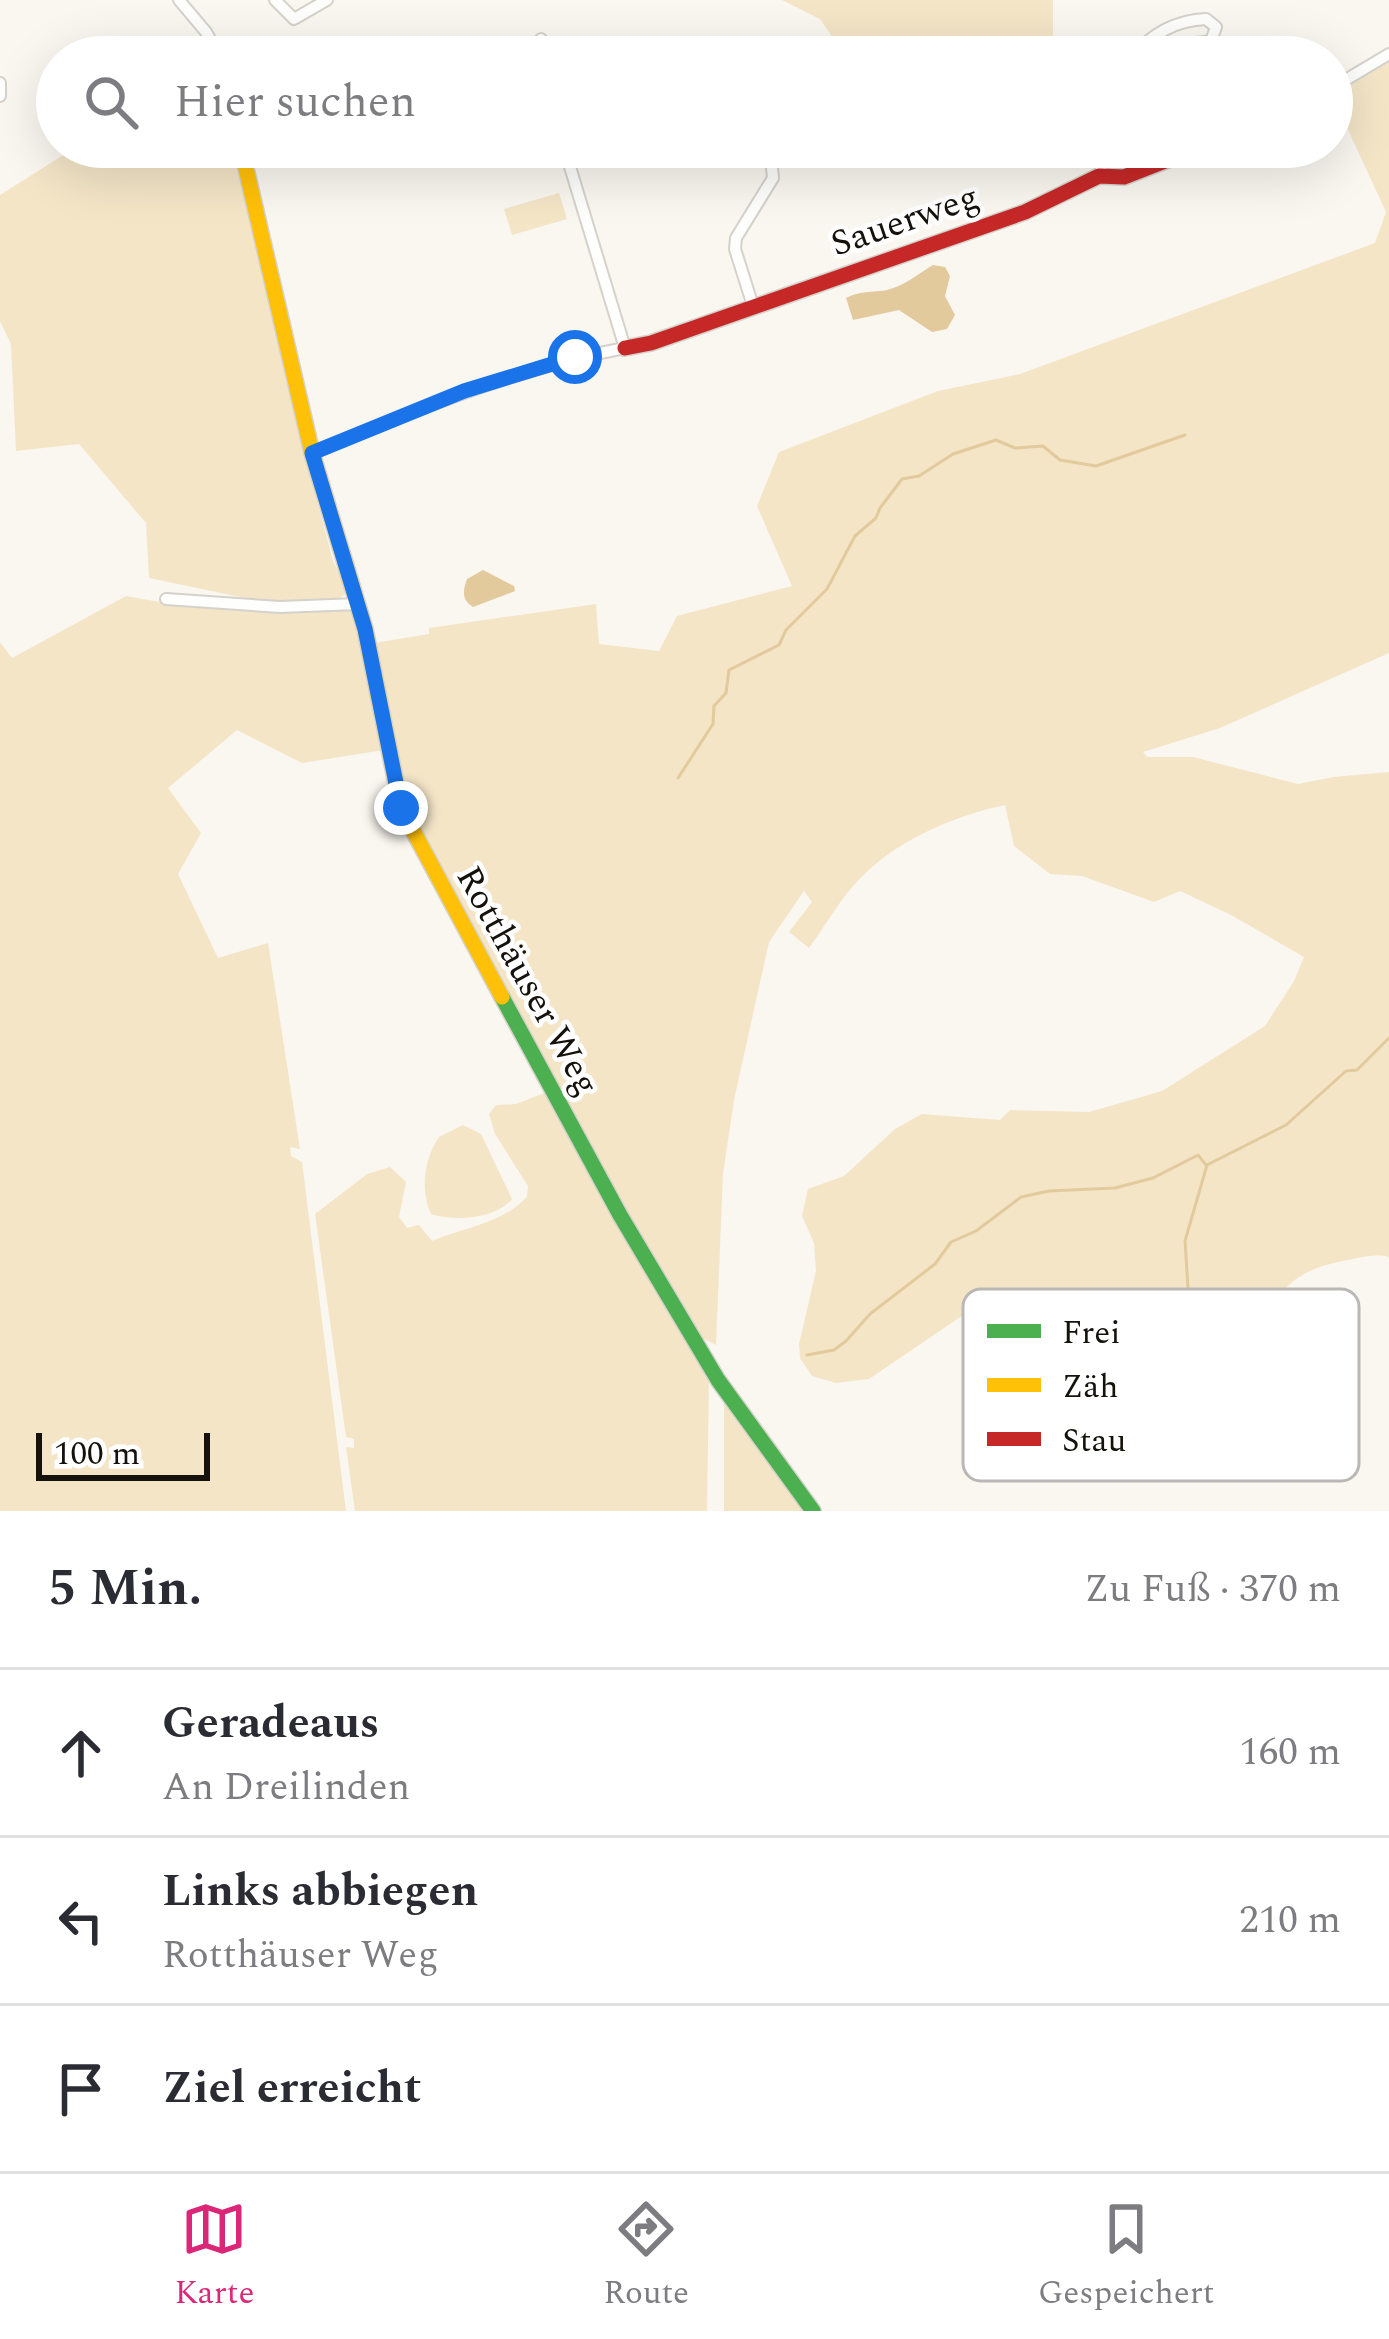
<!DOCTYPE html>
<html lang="de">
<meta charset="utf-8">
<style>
body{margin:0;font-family:Spectral,serif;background:#f7f7f7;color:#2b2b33}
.scale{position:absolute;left:36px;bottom:30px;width:174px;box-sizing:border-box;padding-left:12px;border:6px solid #15110b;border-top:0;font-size:33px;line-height:42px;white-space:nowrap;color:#15110b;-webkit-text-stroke:9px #fff;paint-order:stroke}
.stop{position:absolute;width:36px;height:36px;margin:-27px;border:9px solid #1a73e8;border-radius:50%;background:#fff}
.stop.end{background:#1a73e8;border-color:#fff;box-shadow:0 3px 12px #0008}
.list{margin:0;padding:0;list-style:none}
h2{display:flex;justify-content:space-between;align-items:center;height:156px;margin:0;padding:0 48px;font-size:51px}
h2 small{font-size:39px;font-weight:400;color:#7c7c81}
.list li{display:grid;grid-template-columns:78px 1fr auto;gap:36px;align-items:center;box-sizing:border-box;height:168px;padding:0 48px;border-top:3px solid #e1e1e2}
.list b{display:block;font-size:45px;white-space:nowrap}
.list p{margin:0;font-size:39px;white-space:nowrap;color:#7c7c81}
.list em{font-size:39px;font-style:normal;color:#7c7c81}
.icon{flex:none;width:66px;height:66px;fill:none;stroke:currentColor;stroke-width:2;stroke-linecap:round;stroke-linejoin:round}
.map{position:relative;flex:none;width:1389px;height:1511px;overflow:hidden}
.search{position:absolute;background:#fff;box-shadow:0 12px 48px #0002;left:36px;right:36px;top:36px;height:132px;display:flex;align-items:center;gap:30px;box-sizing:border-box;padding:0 42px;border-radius:66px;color:#7c7c81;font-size:45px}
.sheet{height:660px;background:#fff}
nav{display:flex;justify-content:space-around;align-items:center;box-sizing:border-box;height:168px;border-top:3px solid #e1e1e2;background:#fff;font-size:33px;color:#7c7c81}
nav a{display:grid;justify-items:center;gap:6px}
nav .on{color:#db2777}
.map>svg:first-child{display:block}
.green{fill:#f4e5c7}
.water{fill:#e2ca9d}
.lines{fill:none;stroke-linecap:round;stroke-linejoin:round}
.stream{stroke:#e2ca9d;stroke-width:3}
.street-casing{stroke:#d5d1cb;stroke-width:14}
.fast-casing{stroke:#d5d1cb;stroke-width:18}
.slow-casing{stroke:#d5d1cb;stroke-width:18}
.jam-casing{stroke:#d5d1cb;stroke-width:18}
.street{stroke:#fefefd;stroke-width:10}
.fast{stroke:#4caf50;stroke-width:15}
.slow{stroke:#ffc107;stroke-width:15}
.jam{stroke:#c62828;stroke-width:15}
.route{stroke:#1a73e8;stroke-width:15}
.labels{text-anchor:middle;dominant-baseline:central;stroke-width:9;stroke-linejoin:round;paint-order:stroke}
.street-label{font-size:36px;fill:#15110b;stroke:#fff}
.key{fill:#fff;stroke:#b9b8b6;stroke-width:3}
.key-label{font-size:33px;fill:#15110b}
</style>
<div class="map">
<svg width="1389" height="1511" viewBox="0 0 1389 1511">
<rect width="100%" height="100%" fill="#faf7f0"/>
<path class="green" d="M782 0H1053V41L1044 57H846L820 19Z
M1389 62V653L1220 728 1143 752 1147 757H1193L1298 784 1333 777 1389 772V1257C1373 1253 1359 1258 1343 1261 1247 1280 1279 1340 1241 1401 1219 1437 1187 1460 1148 1475 1109 1401 1091 1343 1024 1288H1003L869 1379 836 1383 812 1376 800 1358 799 1344 816 1271 814 1243 802 1216 808 1189 844 1176 895 1129 922 1114 1000 1120 1010 1110 1089 1112 1162 1091 1265 1026 1294 981 1304 957 1231 915 1180 891 1154 902 1082 876 1050 874 1014 846 1005 805C950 817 892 842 854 885 837 904 824 928 809 948L789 932 812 902 804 891 769 942 734 1100 723 1174 716 1345 695 1334 443 879 407 805 374 643 429 634V628L596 604 599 644 659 651 677 616 792 586 757 506 779 452 938 391 1020 374 1375 243 1386 212 1332 95Z
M76 147H92L100 159 118 147H233L305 456 333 561 349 591 340 598 269 603 149 578 146 523 79 444 16 451 11 344 0 321V195Z
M559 193 567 219 512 235 504 209Z
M126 596C199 611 276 609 350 609L355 618 384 750 302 763 237 730 168 788 201 833 178 874 218 958 268 943 300 1149 290 1147 291 1156 302 1162 346 1511H0V642L12 658Z
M547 1092 613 1219 709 1379 707 1511H355L346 1447 354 1448V1439L346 1437 315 1214 367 1174 390 1167 406 1182 399 1217 407 1228 419 1225 432 1241C466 1227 501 1224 527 1197L528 1186 495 1134 489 1114 496 1105 516 1104Z
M463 1125 481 1134 512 1199C496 1219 454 1222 431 1214 420 1190 424 1159 439 1137Z
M724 1400 810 1511H724Z"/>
<path class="water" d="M933 265 945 267 950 276 945 296 955 315 947 329 932 332 899 310 853 320 846 298C866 288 877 295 896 287 909 282 921 272 933 265Z
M483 570 514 586 515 591 473 607C461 600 463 590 467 579Z"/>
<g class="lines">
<path class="stream" d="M678 778 713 724 714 706 726 693 729 670 779 645 786 630 827 589 855 536 876 518 880 508 902 479 919 476 953 454 996 440 1015 448 1043 446 1060 460 1096 466 1185 435
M807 1355 834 1350 846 1341 870 1314 935 1264 951 1242 976 1231 1021 1197 1049 1191 1115 1188 1153 1178 1198 1155 1206 1165
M1159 1451 1175 1406 1184 1356V1336L1190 1319 1185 1241 1207 1165 1286 1125 1346 1071 1357 1070 1389 1038"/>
<defs>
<path id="street" d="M179 0 206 32 220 57
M275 0 294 19 327 0
M541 39 542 57
M1133 57C1150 34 1177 20 1206 19L1216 27 1211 41 1189 44 1163 57
M0 83V96
M1332 88 1389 54
M1099 176 1107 147
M753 306 735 249 736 238 773 178 770 147
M312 453C415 411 516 368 625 348L564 147
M166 599 280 607 358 604"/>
<path id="fast" d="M502 997 620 1215 718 1380 813 1511"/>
<path id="slow" d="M241 147 312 453 365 629 401 808 502 997"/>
<path id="jam" d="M625 348 651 343 1025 212 1099 176 1124 177 1201 147"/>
</defs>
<use href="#street" class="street-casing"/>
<use href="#fast" class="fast-casing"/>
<use href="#slow" class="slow-casing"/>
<use href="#jam" class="jam-casing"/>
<use href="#street" class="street"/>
<use href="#fast" class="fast"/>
<use href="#slow" class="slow"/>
<use href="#jam" class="jam"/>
</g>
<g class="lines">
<path class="route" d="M401 808 365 629 312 453 464 391 575 357"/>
</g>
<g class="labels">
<g class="street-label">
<text transform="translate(905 221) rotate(-19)">Sauerweg</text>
<text transform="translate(527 981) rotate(61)">Rotthäuser Weg</text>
</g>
</g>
<rect x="963" y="1289" width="396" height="192" rx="18" class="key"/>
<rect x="987" y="1324" width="54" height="14" fill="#4caf50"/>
<rect x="987" y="1378" width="54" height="14" fill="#ffc107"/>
<rect x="987" y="1432" width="54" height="14" fill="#c62828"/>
<g class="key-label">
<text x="1062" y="1343">Frei</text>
<text x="1062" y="1397">Zäh</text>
<text x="1062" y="1451">Stau</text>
</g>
</svg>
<div class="scale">100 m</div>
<div class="stop" style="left:575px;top:357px"></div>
<div class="stop end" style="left:401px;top:808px"></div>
<div class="search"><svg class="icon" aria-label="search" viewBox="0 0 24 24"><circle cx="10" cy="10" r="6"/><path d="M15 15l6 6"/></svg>Hier suchen</div>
</div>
<section class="sheet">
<h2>5 Min.<small>Zu Fuß · 370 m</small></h2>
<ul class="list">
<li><svg class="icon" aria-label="ahead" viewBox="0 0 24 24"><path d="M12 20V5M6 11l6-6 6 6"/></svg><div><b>Geradeaus</b><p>An Dreilinden</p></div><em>160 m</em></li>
<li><svg class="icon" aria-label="left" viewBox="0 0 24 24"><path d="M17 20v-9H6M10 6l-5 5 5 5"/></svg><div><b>Links abbiegen</b><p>Rotthäuser Weg</p></div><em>210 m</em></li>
<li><svg class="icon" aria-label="arrive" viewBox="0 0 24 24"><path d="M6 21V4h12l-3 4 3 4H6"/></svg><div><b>Ziel erreicht</b></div></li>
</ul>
</section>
<nav>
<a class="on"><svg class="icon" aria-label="map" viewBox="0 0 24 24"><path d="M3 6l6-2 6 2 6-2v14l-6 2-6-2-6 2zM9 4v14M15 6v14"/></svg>Karte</a>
<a><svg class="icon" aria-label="directions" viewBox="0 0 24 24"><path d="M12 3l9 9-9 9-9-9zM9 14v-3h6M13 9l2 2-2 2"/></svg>Route</a>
<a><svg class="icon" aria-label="saved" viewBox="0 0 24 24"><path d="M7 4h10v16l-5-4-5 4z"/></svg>Gespeichert</a>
</nav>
